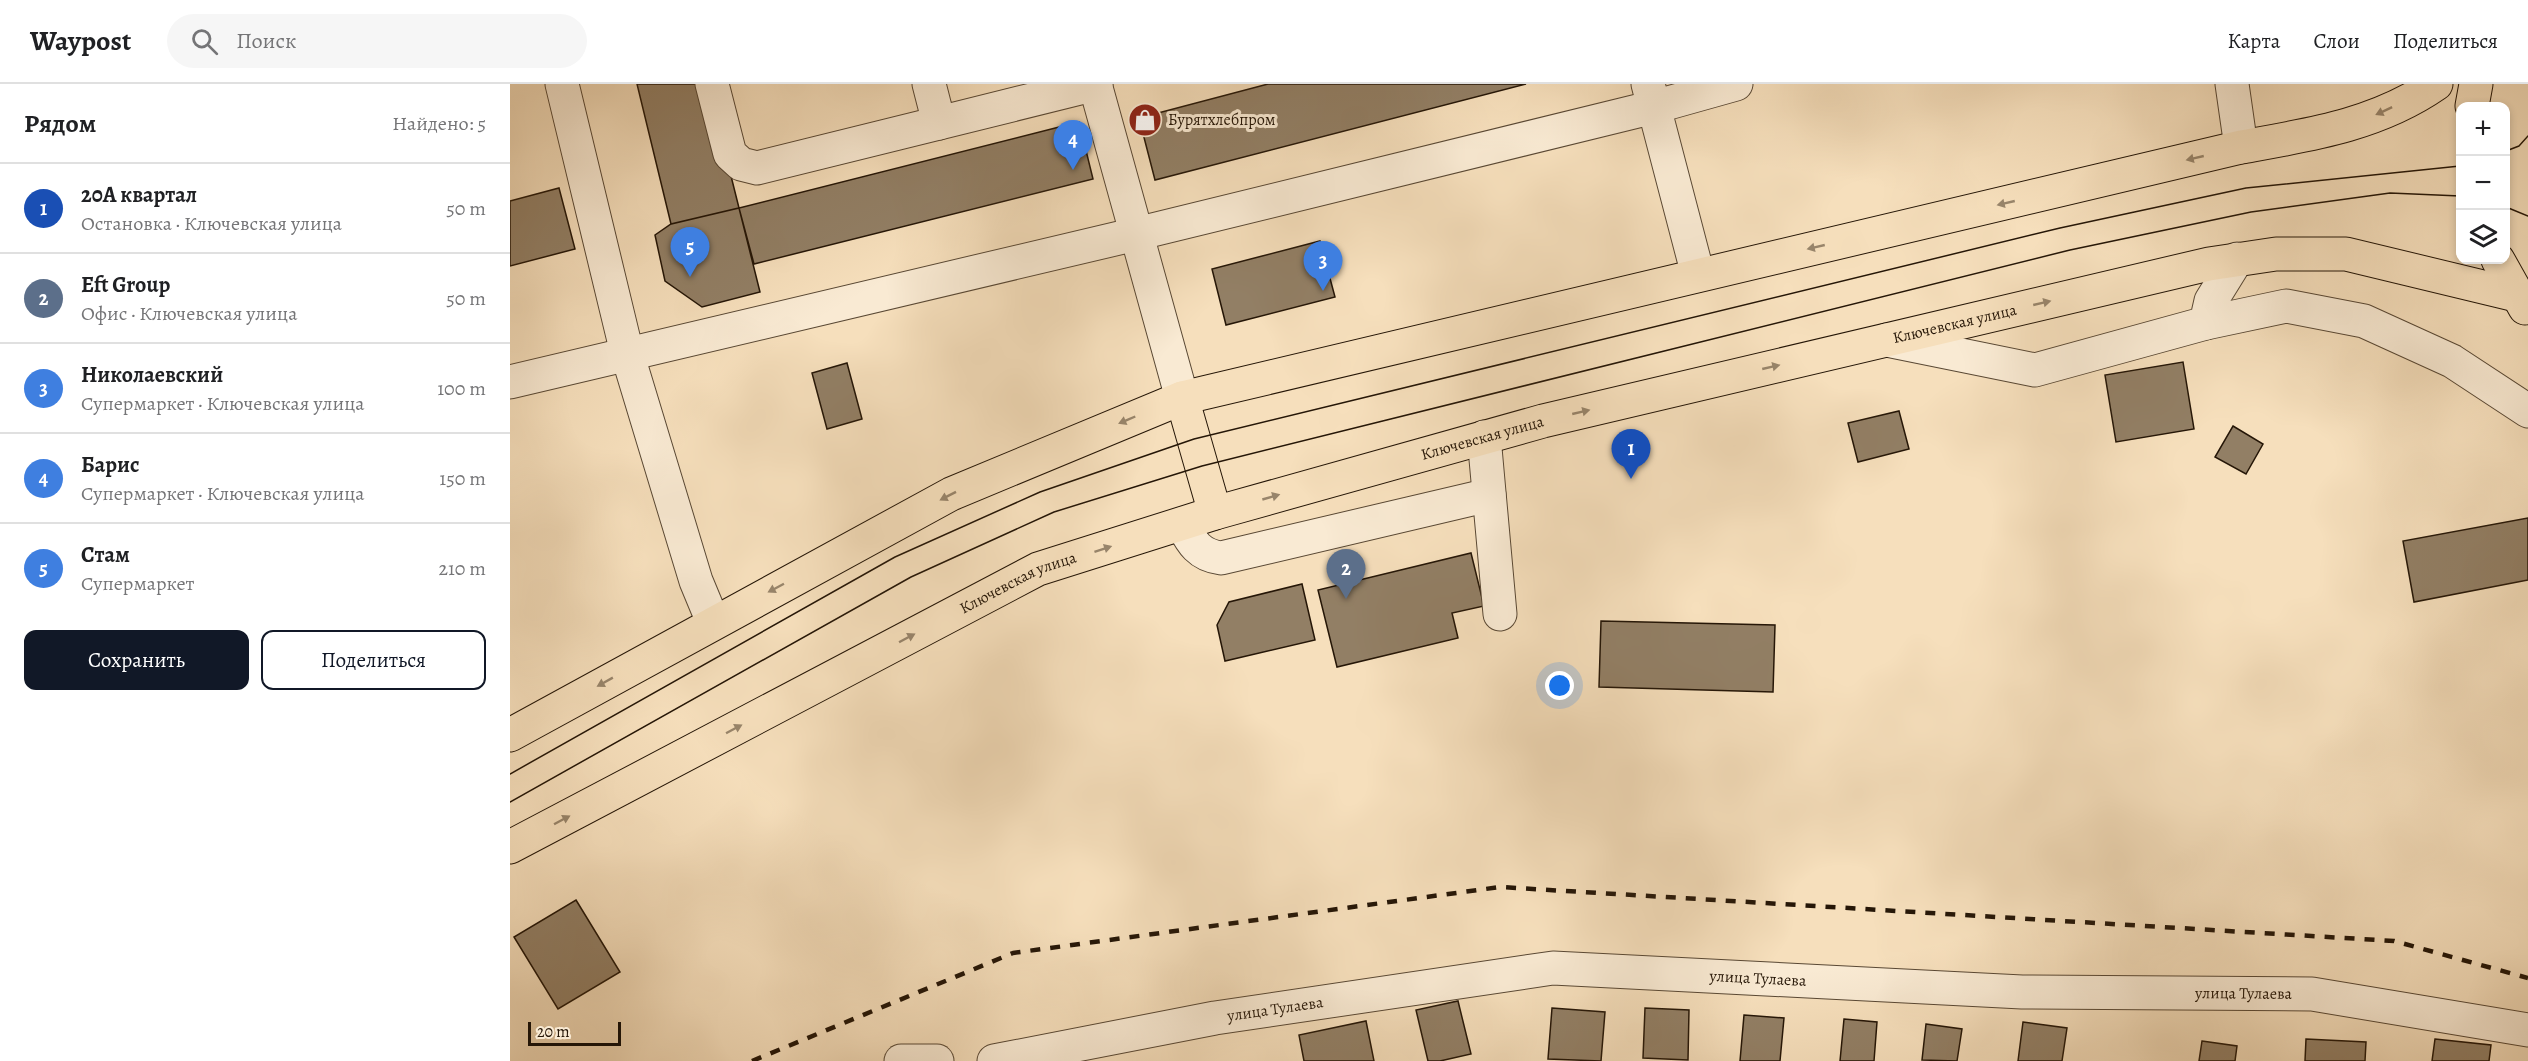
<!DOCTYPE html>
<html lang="ru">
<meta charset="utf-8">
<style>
body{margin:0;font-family:Alegreya,serif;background:#f6f6f6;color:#202124}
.controls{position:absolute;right:18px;top:18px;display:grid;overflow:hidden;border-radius:12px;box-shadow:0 3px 9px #0003}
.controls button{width:54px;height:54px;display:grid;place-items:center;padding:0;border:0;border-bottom:2px solid #e0e0e0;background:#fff;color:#202124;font:30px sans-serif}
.scale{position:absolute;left:18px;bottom:15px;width:93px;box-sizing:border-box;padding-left:6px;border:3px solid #251607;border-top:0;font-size:16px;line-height:21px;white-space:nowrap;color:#251607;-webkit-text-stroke:4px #f9ead3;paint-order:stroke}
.you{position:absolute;left:1050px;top:602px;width:21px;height:21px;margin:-15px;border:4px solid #fff;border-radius:50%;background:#1a73e8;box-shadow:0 0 0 9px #1a73e833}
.badge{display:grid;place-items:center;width:39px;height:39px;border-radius:50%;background:#111827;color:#fff;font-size:20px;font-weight:700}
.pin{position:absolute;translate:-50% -50px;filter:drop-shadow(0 2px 3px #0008)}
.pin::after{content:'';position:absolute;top:32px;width:21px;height:18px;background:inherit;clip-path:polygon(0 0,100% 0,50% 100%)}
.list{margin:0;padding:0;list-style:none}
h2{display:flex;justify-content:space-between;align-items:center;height:78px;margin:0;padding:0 24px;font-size:26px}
h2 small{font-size:20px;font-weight:400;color:#757577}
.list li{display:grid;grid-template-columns:39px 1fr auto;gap:18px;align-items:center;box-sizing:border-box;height:90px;padding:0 24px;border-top:2px solid #e0e0e0}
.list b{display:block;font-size:22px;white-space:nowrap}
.list p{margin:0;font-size:20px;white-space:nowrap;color:#757577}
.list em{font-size:20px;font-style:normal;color:#757577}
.actions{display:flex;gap:12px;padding:18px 24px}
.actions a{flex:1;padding:14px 0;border:2px solid #111827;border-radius:12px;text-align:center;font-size:21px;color:#111827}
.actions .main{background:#111827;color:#fff}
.icon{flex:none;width:33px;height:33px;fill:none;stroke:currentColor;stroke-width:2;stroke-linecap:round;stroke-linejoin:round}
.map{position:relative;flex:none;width:2018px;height:977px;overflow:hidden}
header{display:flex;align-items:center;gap:36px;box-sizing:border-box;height:84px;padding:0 30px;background:#fff;border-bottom:2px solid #e0e0e0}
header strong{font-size:28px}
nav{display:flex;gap:33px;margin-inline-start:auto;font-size:21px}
.search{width:420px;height:54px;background:#f6f6f6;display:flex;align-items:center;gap:15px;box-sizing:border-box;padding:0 21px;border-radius:33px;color:#757577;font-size:22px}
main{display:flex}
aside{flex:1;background:#fff}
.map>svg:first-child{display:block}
.building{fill:#927f65;stroke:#251607;stroke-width:1.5}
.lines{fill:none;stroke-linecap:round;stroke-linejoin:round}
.minor-casing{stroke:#594834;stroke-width:35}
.major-casing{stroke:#251607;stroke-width:35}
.minor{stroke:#f9ead3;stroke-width:33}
.major{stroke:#f6dfbc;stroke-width:33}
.tram{stroke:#251607;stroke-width:1.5}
.rail{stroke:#251607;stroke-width:4.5;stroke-dasharray:10 10;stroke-linecap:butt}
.oneway{fill:#98856b}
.labels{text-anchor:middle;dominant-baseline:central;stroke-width:6;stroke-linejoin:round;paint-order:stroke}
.poi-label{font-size:16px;fill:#251607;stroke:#f9ead3;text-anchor:start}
.street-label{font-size:16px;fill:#251607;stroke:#f9ead3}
</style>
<header>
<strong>Waypost</strong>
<div class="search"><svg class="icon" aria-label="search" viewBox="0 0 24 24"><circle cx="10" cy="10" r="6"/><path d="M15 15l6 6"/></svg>Поиск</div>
<nav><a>Карта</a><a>Слои</a><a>Поделиться</a></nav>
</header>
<main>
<aside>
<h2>Рядом<small>Найдено: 5</small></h2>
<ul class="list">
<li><span class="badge" style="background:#1a4fb4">1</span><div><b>20А квартал</b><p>Остановка · Ключевская улица</p></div><em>50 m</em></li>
<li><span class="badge" style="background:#5c6f8a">2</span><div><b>Eft Group</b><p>Офис · Ключевская улица</p></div><em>50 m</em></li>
<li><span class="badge" style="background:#3f7fe0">3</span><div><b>Николаевский</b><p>Супермаркет · Ключевская улица</p></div><em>100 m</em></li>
<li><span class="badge" style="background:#3f7fe0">4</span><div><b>Барис</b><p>Супермаркет · Ключевская улица</p></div><em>150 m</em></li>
<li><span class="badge" style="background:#3f7fe0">5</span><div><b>Стам</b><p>Супермаркет</p></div><em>210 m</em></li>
</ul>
<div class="actions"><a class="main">Сохранить</a><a>Поделиться</a></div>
</aside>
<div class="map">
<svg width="2018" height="977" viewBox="0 0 2018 977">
<rect width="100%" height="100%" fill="#f6dfbc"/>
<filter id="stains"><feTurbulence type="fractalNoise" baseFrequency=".00333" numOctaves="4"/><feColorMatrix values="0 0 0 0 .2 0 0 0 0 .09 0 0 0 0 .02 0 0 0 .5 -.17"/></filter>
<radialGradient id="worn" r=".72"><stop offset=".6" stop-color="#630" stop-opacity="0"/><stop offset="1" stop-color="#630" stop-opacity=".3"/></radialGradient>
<path class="building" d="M127 0H198L229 124 161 140Z
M758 0H1016L645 96 629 34Z
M569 38 583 95 244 180 229 124Z
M49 104 65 165 0 182V117Z
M229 124 250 208 192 223 155 197 145 151 161 140Z
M810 157 825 213 716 241 702 185Z
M1673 278 1684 345 1606 358 1595 291Z
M337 279 352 335 317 345 302 289Z
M1389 327 1399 365 1348 378 1338 339Z
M1723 342 1753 360 1736 390 1705 373Z
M2018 434V496L1904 518 1893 457Z
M961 469 974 522 942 529 948 554 827 583 808 506Z
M792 500 805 556 715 577 707 541 719 518Z
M1091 537 1265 541 1263 608 1089 603Z
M66 816 110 888 48 925 4 853Z
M948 917 961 970 930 977H918L906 926Z
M1042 924 1095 928 1091 977 1038 975Z
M1135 924 1179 926 1178 976 1133 974Z
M1234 931 1274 934 1270 977H1230Z
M1334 935 1367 938 1364 977H1330Z
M856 937 864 977H794L789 951Z
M1513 938 1557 944 1552 977H1508Z
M1416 940 1452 945 1447 977 1412 976Z
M1796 955 1856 958 1855 977H1795Z
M1925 955 1981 961 1979 977H1922Z
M1692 957 1727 962 1725 977H1689Z"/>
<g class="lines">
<defs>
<g id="minor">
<path d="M52 0 117 269 186 497 203 538"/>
<path d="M202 0 220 70 231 80 247 84 429 39"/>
<path d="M419 0 429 39 586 0"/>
<path d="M585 0 672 314"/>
<path d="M1138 0 1188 191"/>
<path d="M1722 0 1731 63"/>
<path d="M1696 239 1776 222 1854 237 1942 277 2018 327"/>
<path d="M1377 256 1525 286 1696 239 1701 217 1727 175"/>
<path d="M0 298 626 150 1144 23 1226 0"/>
<path d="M974 353 990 530"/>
<path d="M672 440C682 459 689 471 711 474L979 411"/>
<path d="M391 977H427"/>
<path id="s1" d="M484 977 705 934 1043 884 1512 908 1802 910 2018 946"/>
</g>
<g id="major">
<path d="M1962 22 1966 0"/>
<path d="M1988 176 2015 224"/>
<path d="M672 314 705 429"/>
<path d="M0 651 441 410 672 314 1731 63C1799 51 1867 41 1926 0"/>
<path id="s2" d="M0 763 528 485 705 429 1033 337 1699 180 1766 170H1836L2006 211"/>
</g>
</defs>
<use href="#minor" class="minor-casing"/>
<use href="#major" class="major-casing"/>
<use href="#minor" class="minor"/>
<use href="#major" class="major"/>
<path class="tram" d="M1996 67 2009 62 2018 52
M1996 123 2018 132
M0 690 385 473 530 408 684 355 1550 144 1736 104 1950 82
M0 718 401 493 544 428 692 382 1560 166 1741 128 1880 109 1950 112"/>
<path class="rail" d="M242 977 503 869 990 803 1884 857 2018 894"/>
</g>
<defs><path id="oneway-solid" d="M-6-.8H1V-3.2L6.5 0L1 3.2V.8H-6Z" transform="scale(1.5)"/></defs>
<g class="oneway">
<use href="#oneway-solid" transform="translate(1874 27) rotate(155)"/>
<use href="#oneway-solid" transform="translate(1685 74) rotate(167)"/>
<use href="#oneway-solid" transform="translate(1496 119) rotate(167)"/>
<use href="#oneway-solid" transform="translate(1306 163) rotate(167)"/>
<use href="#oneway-solid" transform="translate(1532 219) rotate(-13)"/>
<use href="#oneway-solid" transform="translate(1261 283) rotate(-13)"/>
<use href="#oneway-solid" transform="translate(1071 328) rotate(-13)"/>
<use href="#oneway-solid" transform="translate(617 336) rotate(157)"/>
<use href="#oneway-solid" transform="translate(438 412) rotate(153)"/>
<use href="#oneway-solid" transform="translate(761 413) rotate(-16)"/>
<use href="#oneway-solid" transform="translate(593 465) rotate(-18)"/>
<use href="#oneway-solid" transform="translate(266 504) rotate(152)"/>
<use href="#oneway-solid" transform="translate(397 554) rotate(-28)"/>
<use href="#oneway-solid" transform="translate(95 598) rotate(151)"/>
<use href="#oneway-solid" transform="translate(224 645) rotate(-28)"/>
<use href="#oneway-solid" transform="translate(52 736) rotate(-28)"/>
</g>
<defs>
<symbol id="shop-disc" viewBox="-11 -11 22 22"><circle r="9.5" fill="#8f2418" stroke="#f9ead3"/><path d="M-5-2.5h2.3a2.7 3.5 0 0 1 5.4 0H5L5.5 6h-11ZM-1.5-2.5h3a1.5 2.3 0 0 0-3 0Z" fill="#fff"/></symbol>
</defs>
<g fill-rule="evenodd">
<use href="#shop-disc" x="616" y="17" width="38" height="38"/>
</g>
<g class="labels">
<g class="poi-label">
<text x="658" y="36">Бурятхлебпром</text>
</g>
<g class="street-label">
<text stroke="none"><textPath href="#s2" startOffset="1546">Ключевская улица</textPath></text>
<text stroke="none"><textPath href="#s2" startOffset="1060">Ключевская улица</textPath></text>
<text stroke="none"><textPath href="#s2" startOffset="573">Ключевская улица</textPath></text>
<text stroke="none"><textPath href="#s1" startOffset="772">улица Тулаева</textPath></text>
<text stroke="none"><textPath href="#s1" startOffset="1258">улица Тулаева</textPath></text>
<text stroke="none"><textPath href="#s1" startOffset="286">улица Тулаева</textPath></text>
</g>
</g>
<rect width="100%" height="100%" filter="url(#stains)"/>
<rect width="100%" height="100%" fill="url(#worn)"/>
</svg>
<div class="controls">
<button>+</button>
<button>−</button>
<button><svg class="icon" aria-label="layers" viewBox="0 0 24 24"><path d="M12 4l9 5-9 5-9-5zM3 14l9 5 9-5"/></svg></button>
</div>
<div class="scale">20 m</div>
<div class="you"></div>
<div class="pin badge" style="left:1121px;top:395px;background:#1a4fb4">1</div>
<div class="pin badge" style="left:836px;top:515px;background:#5c6f8a">2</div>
<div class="pin badge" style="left:813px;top:207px;background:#3f7fe0">3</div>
<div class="pin badge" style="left:563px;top:86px;background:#3f7fe0">4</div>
<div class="pin badge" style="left:180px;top:193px;background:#3f7fe0">5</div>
</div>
</main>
